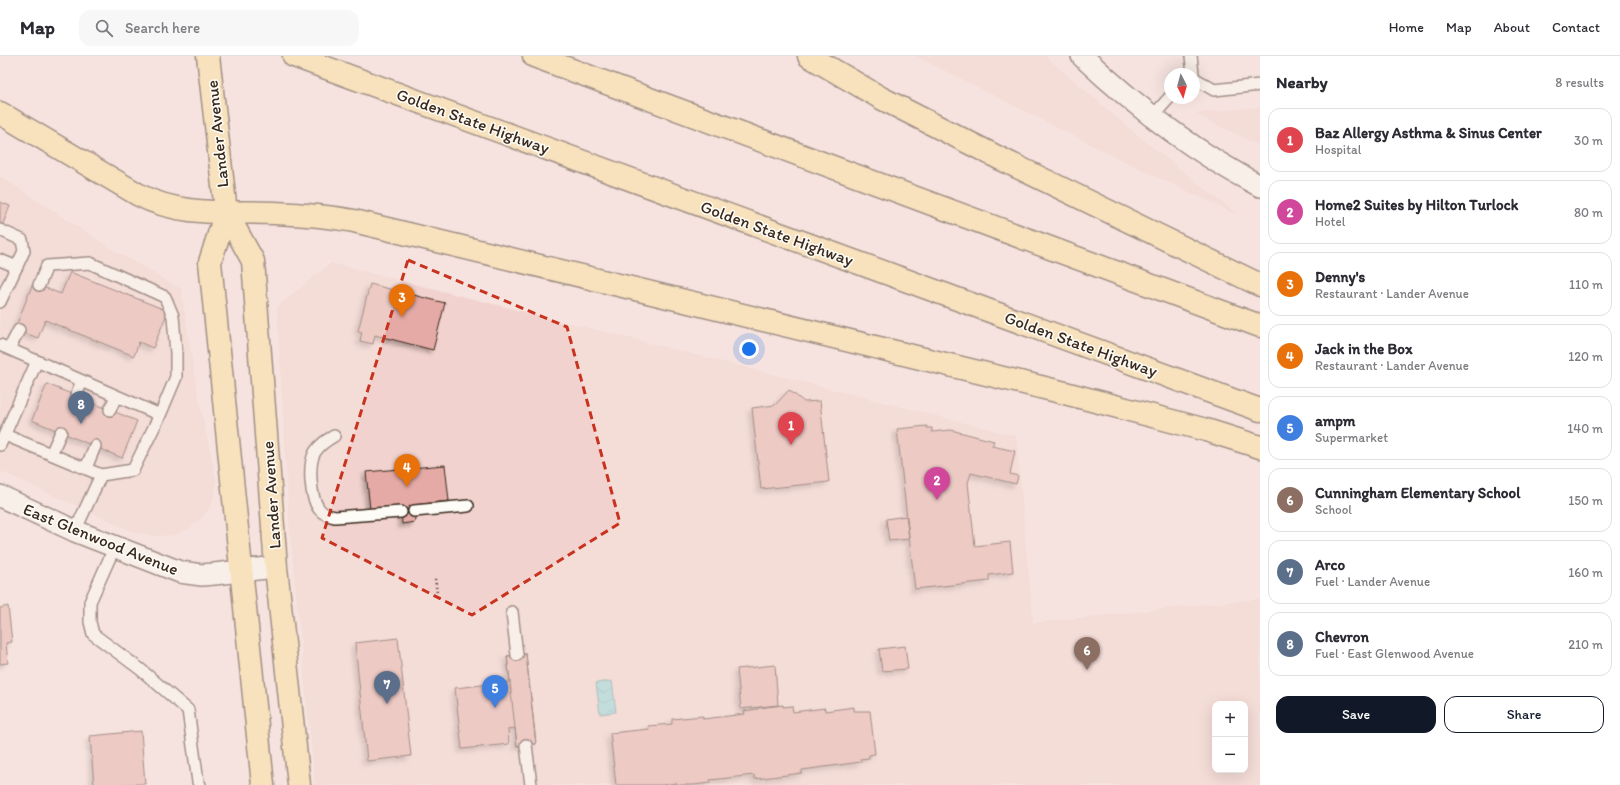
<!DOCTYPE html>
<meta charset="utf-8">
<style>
body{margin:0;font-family:Itim,sans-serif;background:#f7f7f7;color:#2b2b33}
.controls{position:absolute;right:12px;bottom:12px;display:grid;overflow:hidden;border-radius:8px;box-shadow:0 4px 16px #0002}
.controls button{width:36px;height:36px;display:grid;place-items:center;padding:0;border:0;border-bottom:1px solid #e1e1e2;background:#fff;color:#2b2b33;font:20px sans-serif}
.compass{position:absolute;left:1164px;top:12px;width:36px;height:36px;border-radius:50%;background:#fff;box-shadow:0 4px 16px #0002;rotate:174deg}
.you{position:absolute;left:749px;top:293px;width:14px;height:14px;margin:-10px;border:3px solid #fff;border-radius:50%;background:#1a73e8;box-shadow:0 0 0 6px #1a73e833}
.badge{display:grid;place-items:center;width:26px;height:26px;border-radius:50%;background:#111827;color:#fff;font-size:13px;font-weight:700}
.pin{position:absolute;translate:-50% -33px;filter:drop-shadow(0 1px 2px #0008)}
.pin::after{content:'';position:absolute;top:21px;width:14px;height:12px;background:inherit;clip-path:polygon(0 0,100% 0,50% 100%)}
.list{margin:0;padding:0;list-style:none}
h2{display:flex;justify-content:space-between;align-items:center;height:52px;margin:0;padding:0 16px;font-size:17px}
h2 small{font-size:13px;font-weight:400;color:#7c7c81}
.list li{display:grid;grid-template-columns:26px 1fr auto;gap:12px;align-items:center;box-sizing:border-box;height:64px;margin:0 8px 8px;padding:0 8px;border:1px solid #e1e1e2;border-radius:12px}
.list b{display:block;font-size:15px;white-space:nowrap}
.list p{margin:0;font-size:13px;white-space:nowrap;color:#7c7c81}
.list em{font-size:13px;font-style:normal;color:#7c7c81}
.actions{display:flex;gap:8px;padding:12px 16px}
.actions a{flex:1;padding:9px 0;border:1px solid #111827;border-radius:12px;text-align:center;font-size:14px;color:#111827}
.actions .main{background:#111827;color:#fff}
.icon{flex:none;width:22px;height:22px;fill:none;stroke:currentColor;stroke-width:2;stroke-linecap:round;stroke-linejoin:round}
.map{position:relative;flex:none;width:1260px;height:729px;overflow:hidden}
header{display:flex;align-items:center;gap:24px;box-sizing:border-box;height:56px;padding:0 20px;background:#fff;border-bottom:1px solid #e1e1e2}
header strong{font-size:19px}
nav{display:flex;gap:22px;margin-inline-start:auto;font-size:14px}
.search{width:280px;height:36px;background:#f7f7f7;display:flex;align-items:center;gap:10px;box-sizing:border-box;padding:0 14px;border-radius:12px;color:#7c7c81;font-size:15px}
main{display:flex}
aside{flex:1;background:#fff}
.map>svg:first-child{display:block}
.built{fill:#f1d2ce;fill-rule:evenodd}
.water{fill:url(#water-waves);stroke:#66908e}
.building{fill:#e5aaa6;stroke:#3b2a1e;filter:url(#shadow)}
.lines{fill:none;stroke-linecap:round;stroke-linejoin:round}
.lane-casing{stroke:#3b2a1e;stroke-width:14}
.street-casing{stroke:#3b2a1e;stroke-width:24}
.primary-casing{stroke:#3b2a1e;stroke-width:25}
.highway-casing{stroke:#3b2a1e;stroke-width:25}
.path{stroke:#3b2a1e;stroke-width:2.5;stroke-dasharray:1 3;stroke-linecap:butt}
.lane{stroke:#fdfcf7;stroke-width:11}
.street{stroke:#fdfcf7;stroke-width:21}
.primary{stroke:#fadf96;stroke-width:22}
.highway{stroke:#fadf96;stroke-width:22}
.marked{fill:none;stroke:#c8321e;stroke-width:3;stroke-dasharray:8 5;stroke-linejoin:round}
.labels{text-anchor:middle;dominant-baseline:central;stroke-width:3;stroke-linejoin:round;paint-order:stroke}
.street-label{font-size:17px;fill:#3b2a1e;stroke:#fdfcf7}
</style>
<header>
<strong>Map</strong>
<div class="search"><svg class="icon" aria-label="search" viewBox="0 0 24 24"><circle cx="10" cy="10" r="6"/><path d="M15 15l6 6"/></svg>Search here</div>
<nav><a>Home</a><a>Map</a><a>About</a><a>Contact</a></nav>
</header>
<main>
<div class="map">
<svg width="1260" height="729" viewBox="0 0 1260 729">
<defs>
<pattern id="water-waves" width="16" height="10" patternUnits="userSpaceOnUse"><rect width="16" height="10" fill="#83d4d9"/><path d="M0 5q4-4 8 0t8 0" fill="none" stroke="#72b6ba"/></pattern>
<filter id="shadow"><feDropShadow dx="-3.5" dy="3.5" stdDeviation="2" flood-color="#0004"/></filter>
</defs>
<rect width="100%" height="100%" fill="#f6e3df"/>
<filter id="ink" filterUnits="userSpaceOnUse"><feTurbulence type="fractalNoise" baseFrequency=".025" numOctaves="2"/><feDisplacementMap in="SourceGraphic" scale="8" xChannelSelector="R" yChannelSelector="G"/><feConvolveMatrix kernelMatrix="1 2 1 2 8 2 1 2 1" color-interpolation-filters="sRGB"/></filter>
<g filter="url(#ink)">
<path class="built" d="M916 0H1045L1137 79 1238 159 1120 103Z
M1260 51V90L1195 58 1209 56Z
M0 120 113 194 181 233 197 335 216 423 215 434 212 447 204 460 189 472 174 479 156 480 134 476 0 415Z
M331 207 1016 380 1033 567 1260 543V729H315L289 465 277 251ZM1215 648H1245V714H1215Z"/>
<path class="water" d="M612 625 616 656 600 658 596 627Z"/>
<path class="building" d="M0 146 10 150 0 175Z
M70 216 168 255 153 292 139 286 134 300 45 264 38 282 15 273 33 227 61 238Z
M370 228 445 247 433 294 375 279 373 288 360 285 362 276 358 275Z
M47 328 137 365 122 402 32 364Z
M789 334 804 346 820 345 829 426 761 433 752 352 775 349Z
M927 370V372H932V376L951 374 994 385 992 390 1015 395 1010 418 1018 420 1016 428 971 417 968 427 975 490 1010 486 1013 516 989 519V525L915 533 897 373Z
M445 409 449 445 414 449 415 466 402 468 401 450 370 453 366 416Z
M906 460 909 483 889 485 886 463Z
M8 550 12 586 6 587 8 607 0 608V552Z
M398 582 411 700 367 705 355 587Z
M905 590 908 613 882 615 879 593Z
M526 598 536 688 517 690 515 672 508 673 509 688 462 693 455 632 510 626 507 600Z
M526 598 536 688 517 690 507 600Z
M775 609 778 649 741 653 737 613Z
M783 649V651L792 650 793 656 825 652V655L854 651V655H870L875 698 869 699V702L860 703 861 706 802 714V717L755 723 754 719 710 724V727L694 729H677V727L663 729H616L610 677 649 673 648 670 672 668V663L703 660V663L745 658 744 655 758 653V652Z
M141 675 145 728 94 729 90 680Z"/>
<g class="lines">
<defs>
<path id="lane" d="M1191 0 1193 18
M1194 22 1214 34 1260 29
M1152 61 1170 41
M0 204 17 211
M39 229 47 210 90 207 165 241 173 260 176 297V321L160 359
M0 246 24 195 22 184 0 174
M0 289 160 359 133 414 101 419 75 475
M9 293 19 274
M76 340 82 325
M110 354 116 340
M5 379 101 419
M334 380C327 384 320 388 315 396 308 408 310 441 319 453 323 458 329 460 335 461L401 456
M0 389 37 305
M51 398 61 376
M86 412 95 390
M414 455 468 450
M115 490 90 546V566L93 578 140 613 188 654 198 726 200 729
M512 556 517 599
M526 689 531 729"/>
<path id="street" d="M1082 0C1136 51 1194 96 1260 130
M0 440 75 475 180 516 202 519 214 518 276 511"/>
<path id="primary" d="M208 0 226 156 253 205 276 511 299 729
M226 156 210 206 263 729"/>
<path id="highway" d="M294 0 1260 354
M534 0 1260 270
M809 0 881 42 999 102 1260 229
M0 57 139 139C181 161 229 155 275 157 301 158 327 160 354 165L1061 336 1206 374 1260 391"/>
</defs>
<use href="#lane" class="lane-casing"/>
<use href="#street" class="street-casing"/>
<use href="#primary" class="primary-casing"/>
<use href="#highway" class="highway-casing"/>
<path class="path" d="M435 523 437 537"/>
<use href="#lane" class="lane"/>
<use href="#street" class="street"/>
<use href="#primary" class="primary"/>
<use href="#highway" class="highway"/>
</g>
</g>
<path d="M0 0H1260V729H0ZM408 204 567 271 620 467 472 559 322 482Z" fill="#f6e3df" fill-opacity=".55" fill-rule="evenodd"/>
<path class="marked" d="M408 204 567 271 620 467 472 559 322 482Z"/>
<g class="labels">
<g class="street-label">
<text transform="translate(473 65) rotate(20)">Golden State Highway</text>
<text transform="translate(217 78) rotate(-96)">Lander Avenue</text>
<text transform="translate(777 177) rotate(20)">Golden State Highway</text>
<text transform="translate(1081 288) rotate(20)">Golden State Highway</text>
<text transform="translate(271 439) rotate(-94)">Lander Avenue</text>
<text transform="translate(101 483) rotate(22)">East Glenwood Avenue</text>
</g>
</g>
</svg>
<div class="controls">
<button>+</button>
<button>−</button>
</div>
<svg class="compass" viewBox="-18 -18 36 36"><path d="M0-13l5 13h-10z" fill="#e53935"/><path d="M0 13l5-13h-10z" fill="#7c7c81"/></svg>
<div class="you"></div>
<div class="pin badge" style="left:791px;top:389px;background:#e0444e">1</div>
<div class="pin badge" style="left:937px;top:444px;background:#d1479c">2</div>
<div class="pin badge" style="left:402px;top:261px;background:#e8710a">3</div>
<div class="pin badge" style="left:407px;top:431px;background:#e8710a">4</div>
<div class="pin badge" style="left:495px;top:652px;background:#3f7fe0">5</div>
<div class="pin badge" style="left:1087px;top:614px;background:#8d6e63">6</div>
<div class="pin badge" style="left:387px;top:648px;background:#5c6f8a">7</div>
<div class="pin badge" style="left:81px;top:368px;background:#5c6f8a">8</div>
</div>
<aside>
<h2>Nearby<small>8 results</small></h2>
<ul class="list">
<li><span class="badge" style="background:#e0444e">1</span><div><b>Baz Allergy Asthma &amp; Sinus Center</b><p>Hospital</p></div><em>30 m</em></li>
<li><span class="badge" style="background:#d1479c">2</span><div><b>Home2 Suites by Hilton Turlock</b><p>Hotel</p></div><em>80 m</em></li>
<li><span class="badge" style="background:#e8710a">3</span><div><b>Denny's</b><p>Restaurant · Lander Avenue</p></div><em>110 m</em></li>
<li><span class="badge" style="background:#e8710a">4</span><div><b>Jack in the Box</b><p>Restaurant · Lander Avenue</p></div><em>120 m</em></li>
<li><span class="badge" style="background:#3f7fe0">5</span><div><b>ampm</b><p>Supermarket</p></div><em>140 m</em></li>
<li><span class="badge" style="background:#8d6e63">6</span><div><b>Cunningham Elementary School</b><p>School</p></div><em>150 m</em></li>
<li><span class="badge" style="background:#5c6f8a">7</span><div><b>Arco</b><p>Fuel · Lander Avenue</p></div><em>160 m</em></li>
<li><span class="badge" style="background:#5c6f8a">8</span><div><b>Chevron</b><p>Fuel · East Glenwood Avenue</p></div><em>210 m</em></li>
</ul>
<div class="actions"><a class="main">Save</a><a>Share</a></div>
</aside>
</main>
